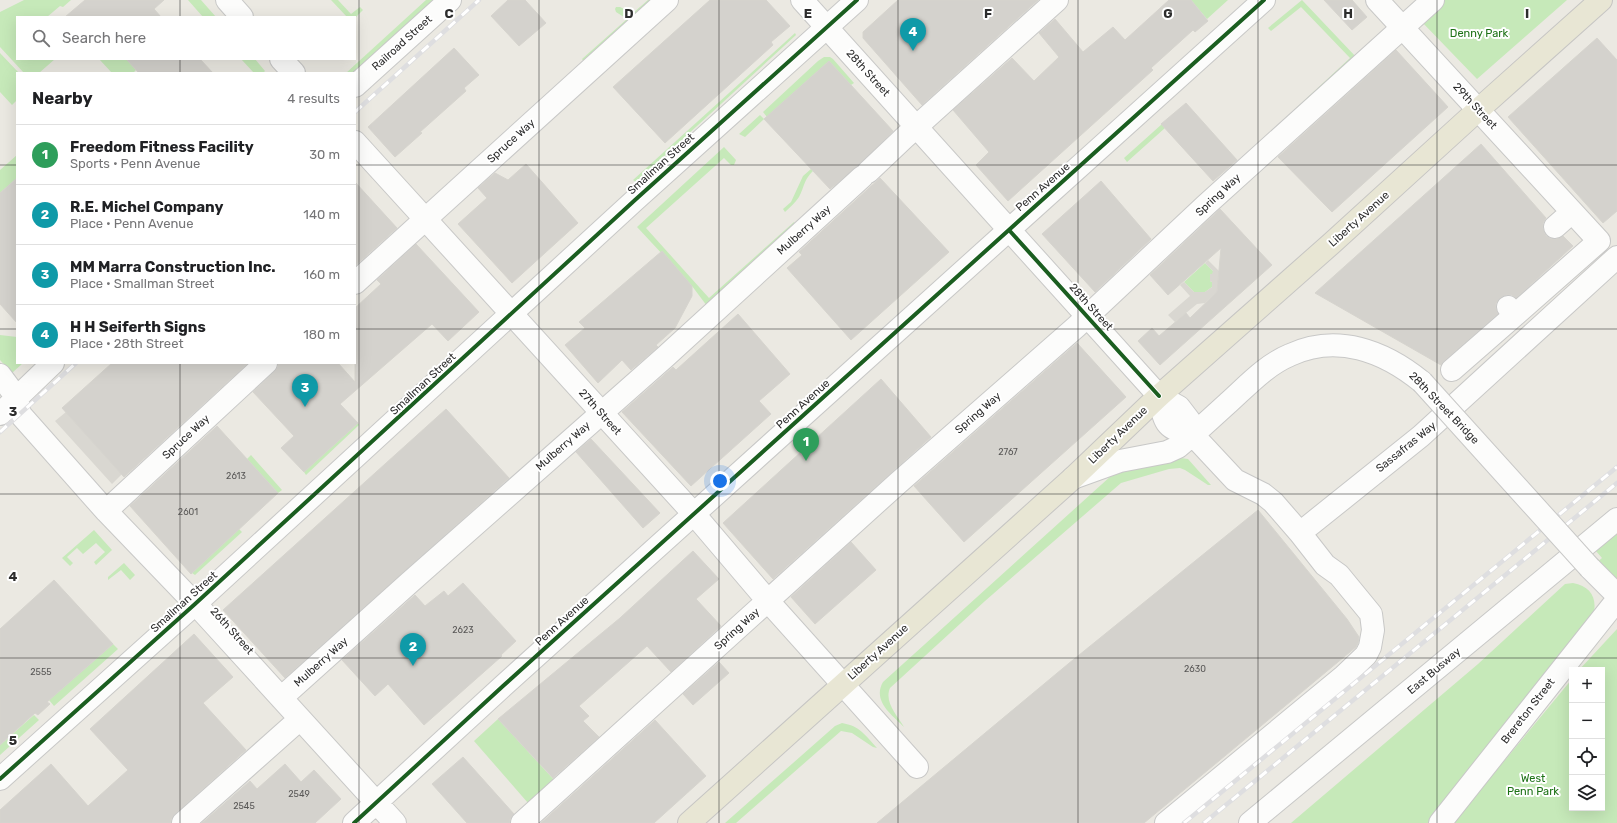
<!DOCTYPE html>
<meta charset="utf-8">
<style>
body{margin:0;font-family:Rubik,sans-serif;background:#f2f2f2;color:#202124}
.controls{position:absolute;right:12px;bottom:12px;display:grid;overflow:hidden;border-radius:0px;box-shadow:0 4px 16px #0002}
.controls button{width:36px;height:36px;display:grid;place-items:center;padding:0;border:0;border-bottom:1px solid #e0e0e0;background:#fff;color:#202124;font:20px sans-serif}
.you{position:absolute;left:720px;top:481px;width:14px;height:14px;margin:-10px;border:3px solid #fff;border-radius:50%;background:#1a73e8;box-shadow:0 0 0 6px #1a73e833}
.badge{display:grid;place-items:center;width:26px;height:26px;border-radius:50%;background:#0b8043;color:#fff;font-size:13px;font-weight:700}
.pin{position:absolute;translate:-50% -33px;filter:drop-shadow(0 1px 2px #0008)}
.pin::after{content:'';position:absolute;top:21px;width:14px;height:12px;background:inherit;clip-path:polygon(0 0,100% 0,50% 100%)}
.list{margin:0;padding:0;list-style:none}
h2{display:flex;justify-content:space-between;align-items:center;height:52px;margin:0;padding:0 16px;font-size:17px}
h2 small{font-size:13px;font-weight:400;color:#757577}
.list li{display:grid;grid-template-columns:26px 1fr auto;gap:12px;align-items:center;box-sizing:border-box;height:60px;padding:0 16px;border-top:1px solid #e0e0e0}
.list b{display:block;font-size:15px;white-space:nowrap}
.list p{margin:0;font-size:13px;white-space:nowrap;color:#757577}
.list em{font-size:13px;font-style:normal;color:#757577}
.icon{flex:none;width:22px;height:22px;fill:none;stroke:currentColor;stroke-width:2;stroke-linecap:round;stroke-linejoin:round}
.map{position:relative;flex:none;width:1617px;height:823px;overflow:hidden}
.search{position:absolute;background:#fff;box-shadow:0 4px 16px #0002;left:16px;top:16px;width:340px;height:44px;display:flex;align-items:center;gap:10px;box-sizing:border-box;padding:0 14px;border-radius:0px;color:#757577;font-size:15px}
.panel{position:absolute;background:#fff;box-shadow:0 4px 16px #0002;left:16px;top:72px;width:340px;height:292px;border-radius:0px}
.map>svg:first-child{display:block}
.green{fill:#c6e9b9}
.plaza{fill:#d9d7d1}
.building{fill:#d4d2cd;stroke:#d6d4ce}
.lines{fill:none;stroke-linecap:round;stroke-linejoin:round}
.minor-casing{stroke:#c8c8c7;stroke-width:24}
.major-casing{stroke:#c6c5c3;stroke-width:24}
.minor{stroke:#fcfcfb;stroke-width:22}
.major{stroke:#e8e6d4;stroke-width:22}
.rail-casing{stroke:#dedee0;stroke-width:4.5}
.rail{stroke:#fff;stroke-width:3;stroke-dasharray:9;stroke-linecap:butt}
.minor-bridge-casing{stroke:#c8c8c7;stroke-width:24;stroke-linecap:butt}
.minor-bridge{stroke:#fcfcfb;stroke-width:22}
.cycleway-casing{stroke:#fff;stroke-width:6}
.cycleway{stroke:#1b5e20;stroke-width:4}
.grid{fill:none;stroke:#2d2d2d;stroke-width:1;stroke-opacity:0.55}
.labels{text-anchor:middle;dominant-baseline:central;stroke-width:4;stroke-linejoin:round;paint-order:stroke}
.number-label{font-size:9px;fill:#585756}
.park-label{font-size:11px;fill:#1c7115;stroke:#fff}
.street-label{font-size:11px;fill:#2d2d2d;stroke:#fff}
.grid-label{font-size:13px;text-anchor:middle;font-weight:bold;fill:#2d2d2d;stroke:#fff;stroke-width:4;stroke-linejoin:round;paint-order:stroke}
</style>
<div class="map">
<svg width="1617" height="823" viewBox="0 0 1617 823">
<rect width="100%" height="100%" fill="#ebe9e2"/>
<path class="green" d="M24 0H71L63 7 60 6 47 17H17V59H55L39 73H24L0 47V12Z
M188 0H201L216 17H203Z
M331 0H338L351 14 360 7 363 10 355 18 347 17Z
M426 0H435L355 73H346Z
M648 0H653L584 62 582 59 627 19 616 12 615 9 616 7H620L633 13Z
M1191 0H1228L1207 19Z
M1302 0 1357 58 1270 137 1267 135 1350 58 1301 7 1271 31 1268 28Z
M1442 0H1567L1477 79 1420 20Z
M795 33 796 35 636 182 633 180Z
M0 53 19 73H17V100L12 105 0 92Z
M824 57H830L833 59 854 83 851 85 829 61 767 117 763 112 818 61Z
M99 59H126L136 70 133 73H112Z
M241 59H255L265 71 263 73H254Z
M760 115 764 119 745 137 739 134Z
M1162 124 1165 128 1127 162 1124 158Z
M724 147 736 160 734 165H731L724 158 646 228 709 298 794 222 796 225 707 306 692 286 637 227Z
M17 155V178L0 193V170Z
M811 169 813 171C803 181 805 186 799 197 795 203 790 207 785 212L783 209 791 202 803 176Z
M1205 263 1213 271V274L1210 275V281L1212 282V287L1205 292H1194L1184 282Z
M0 335 17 337V363H23L12 373 0 360Z
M358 423 359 425 306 475 304 472Z
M251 455 282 490 278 493 247 459Z
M1181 458 1188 459 1211 485H1208L1185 470 1180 468 1169 469 1121 483 985 601 890 688C884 702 897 715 904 727 892 715 872 701 883 682L1112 475 1155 461Z
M1617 519V595L1590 568 1602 558 1589 543Z
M239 529 242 532 195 575 192 573Z
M94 530 112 550 96 565 94 562 105 552 96 543 83 554 77 548 67 557 73 563 70 566 62 558Z
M124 563 135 575 130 580 121 570 108 580V577Z
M1573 583C1591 586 1598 599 1593 616L1440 823H1291L1478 664 1565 584Z
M1617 629V823H1453L1572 679V808H1602V670H1579Z
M113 644 118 649 54 706 49 700Z
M34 715 39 720 0 755V745Z
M498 719 556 782 528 803 474 741Z
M842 723C860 726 865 735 877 748L873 747 852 733 841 731 736 823H725L835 726Z"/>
<path class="plaza" d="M1208 260 1219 271 1217 292 1205 303 1197 304 1175 322 1168 315 1190 296 1180 285 1184 282 1194 292H1205L1212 287V282L1210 281V274H1212L1213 271 1205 263Z
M66 412 122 474 112 484 55 421Z"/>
<path class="building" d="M85 0H164L154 9 161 17H65Z
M508 0H525L546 23 519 46 491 16Z
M710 0H766L790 26 771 42 773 45 665 143 613 87Z
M898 0H1038L922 105 863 38V32Z
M1169 0H1191L1208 21 1195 32 1193 30 1151 68 1153 70 1008 201 976 165 989 152 953 110 1012 58 1034 81 1059 57 1039 33 1055 19 1083 52 1113 27 1125 40Z
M1324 0H1352L1367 17 1352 30Z
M1597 38 1617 60V211L1603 223 1508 117Z
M454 48 479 75 464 88 466 91 420 132 422 133 395 157 368 127Z
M1396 50 1448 107 1332 212 1278 157Z
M126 59H200L213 73H139Z
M829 61 893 131 858 166 830 189 764 119Z
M1186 103 1237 160 1213 181 1161 124Z
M1481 144 1546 218 1543 223V229L1546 236 1551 239H1557L1563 236 1573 246 1516 298 1512 295H1506L1500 298 1496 303V309L1498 314 1444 361 1441 365 1315 293Z
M526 164 578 223 512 283 458 224 487 198 478 188 495 173 508 180Z
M17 178V323L0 304V193Z
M880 178 949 252 851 340 787 268 802 255 799 252Z
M1101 181 1151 239 1095 292 1042 234Z
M355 182 397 228 355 266Z
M1220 209 1272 265 1160 365 1138 341 1152 328 1159 336 1186 313 1190 318 1217 292 1221 248 1168 295 1150 275Z
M416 244 479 312 448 341 432 324 340 404 358 423 304 472 281 448 294 436 253 392 274 372 278 367V363H338L355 382V308L381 284 377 280Z
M662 251 692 286V296L675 328 656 345 658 347 631 370 622 360 598 383 565 345 585 328 579 322Z
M738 314 790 374 759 401 771 414 691 486 622 412 673 367 676 370Z
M1077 343 1126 397 964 542 914 486Z
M112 363H248L124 477 62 408Z
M881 379 931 437 773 579 723 523Z
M446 409 509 478 285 678 223 610Z
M217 426 278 493 191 574 130 506Z
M591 439 660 513 643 528 576 452Z
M1258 510 1347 619 1359 637 1358 643 1356 647 1208 770 1144 823H877L1068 664Z
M851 542 876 570 815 624 791 597Z
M693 551 719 579 696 599 721 626 671 672 647 646 579 706 589 716 583 721 599 737 553 778 498 719 620 618Z
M54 580 113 644 47 702 50 704 38 715 35 713 0 745V629Z
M463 583 516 641 501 655 502 656 424 725 388 684 375 696 342 660 415 595 425 606 444 591 448 596Z
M194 634 233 677 203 703 246 750 175 814 171 819V823H0V810L51 764 88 806 128 770 90 729Z
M719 662 729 673 693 705 683 694Z
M655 720 706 776 654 823H541Z
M463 757 514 814 510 819V823H467L432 784Z
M285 764 301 782 314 770 341 799 315 823H202L250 781 257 789Z"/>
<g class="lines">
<defs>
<path id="minor" d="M227 0 242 17
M802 0 1159 396 1179 407 1189 420 1193 435 1235 480 1263 494 1273 502 1300 533 1421 436 1617 257
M1377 0 1599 241 1515 315 1508 307
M281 59 294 73
M355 86 450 0
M355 142 694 514 768 601 917 767
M868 172 905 137 1057 0
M1555 227 1572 212
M355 283 667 0
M1452 370 1515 315
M0 375 17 398 20 414 106 511 203 612 395 823
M1159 396C1165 423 1164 429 1193 435
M0 414 53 363
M1073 478 1120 461 1167 452 1178 447C1195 433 1212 418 1228 403 1247 386 1266 365 1290 355 1337 333 1384 351 1422 382
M106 511 266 363
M1590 568 1617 595
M281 698 409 583 665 357 862 177
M0 779 195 604 635 200 857 0
M183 823 300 719
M354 823 503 686 1264 0
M522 823 898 483 1076 327 1206 205 1433 0
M1166 823 1344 676 1366 655 1370 647 1373 630 1371 614 1339 575 1325 565 1300 533
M1250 823 1617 519
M1440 823 1617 600"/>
<path id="major" d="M689 823 1073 478 1159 396 1332 243 1478 110 1601 0"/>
</defs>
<use href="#minor" class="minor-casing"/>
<use href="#major" class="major-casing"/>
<use href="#minor" class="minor"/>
<use href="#major" class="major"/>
<defs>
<path id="rail" d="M355 112 479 0
M0 432 76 363
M1184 823 1617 467
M1204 823 1617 483"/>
</defs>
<use href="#rail" class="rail-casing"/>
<use href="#rail" class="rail"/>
<defs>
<path id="minor-bridge" d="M1422 382 1590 568"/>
</defs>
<use href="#minor-bridge" class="minor-bridge-casing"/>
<use href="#minor-bridge" class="minor-bridge"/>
<defs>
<path id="cycleway" d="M1009 230 1159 396
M0 779 195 604 635 200 857 0
M354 823 503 686 1264 0"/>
</defs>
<use href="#cycleway" class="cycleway-casing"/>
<use href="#cycleway" class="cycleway"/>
</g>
<path class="grid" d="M180 0V17M359 0V823M539 0V823M719 0V823M898 0V823M1078 0V823M1258 0V823M1437 0V823M180 59V73M0 165H17M355 165H1617M0 329H17M355 329H1617M180 363V823M0 494H1617M0 658H1617"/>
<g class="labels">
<g class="number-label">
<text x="1008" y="452">2767</text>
<text x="236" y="476">2613</text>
<text x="188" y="512">2601</text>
<text x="463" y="630">2623</text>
<text x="1195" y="669">2630</text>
<text x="41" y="672">2555</text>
<text x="299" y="794">2549</text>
<text x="244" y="806">2545</text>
</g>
<g class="park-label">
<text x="1479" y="33">Denny Park</text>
<text x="1533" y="778">West<tspan x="1533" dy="13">Penn Park</tspan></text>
</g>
<g class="street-label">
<text transform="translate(402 43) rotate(-42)">Railroad Street</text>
<text transform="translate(868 73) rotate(48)">28th Street</text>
<text transform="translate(1475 106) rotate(47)">29th Street</text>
<text transform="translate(511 141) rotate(-42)">Spruce Way</text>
<text transform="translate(661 164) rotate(-42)">Smallman Street</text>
<text transform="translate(1043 187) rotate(-41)">Penn Avenue</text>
<text transform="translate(1218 195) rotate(-43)">Spring Way</text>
<text transform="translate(1359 219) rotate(-42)">Liberty Avenue</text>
<text transform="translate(804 230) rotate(-42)">Mulberry Way</text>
<text transform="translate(1091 307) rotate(48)">28th Street</text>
<text transform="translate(423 384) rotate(-43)">Smallman Street</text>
<text transform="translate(803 404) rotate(-42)">Penn Avenue</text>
<text transform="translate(1444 408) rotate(46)">28th Street Bridge</text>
<text transform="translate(600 412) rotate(48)">27th Street</text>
<text transform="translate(978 413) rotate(-41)">Spring Way</text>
<text transform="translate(1118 435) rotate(-44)">Liberty Avenue</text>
<text transform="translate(186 437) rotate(-43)">Spruce Way</text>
<text transform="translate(563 446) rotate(-41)">Mulberry Way</text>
<text transform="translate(1406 447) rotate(-39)">Sassafras Way</text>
<text transform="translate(184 602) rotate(-42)">Smallman Street</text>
<text transform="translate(562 621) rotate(-42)">Penn Avenue</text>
<text transform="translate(737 629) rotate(-42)">Spring Way</text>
<text transform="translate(232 631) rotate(48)">26th Street</text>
<text transform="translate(878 652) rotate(-42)">Liberty Avenue</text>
<text transform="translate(321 662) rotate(-42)">Mulberry Way</text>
<text transform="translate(1434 671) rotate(-40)">East Busway</text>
<text transform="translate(1528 711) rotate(-52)">Brereton Street</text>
</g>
</g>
<g class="grid-label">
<text x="449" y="18">C</text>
<text x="629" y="18">D</text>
<text x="808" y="18">E</text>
<text x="988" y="18">F</text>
<text x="1168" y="18">G</text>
<text x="1348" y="18">H</text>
<text x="1527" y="18">I</text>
<text x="13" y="416">3</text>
<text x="13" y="581">4</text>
<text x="13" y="745">5</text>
</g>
</svg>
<div class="controls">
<button>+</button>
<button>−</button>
<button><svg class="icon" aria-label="locate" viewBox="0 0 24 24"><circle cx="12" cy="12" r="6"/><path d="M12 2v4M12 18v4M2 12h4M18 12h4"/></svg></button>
<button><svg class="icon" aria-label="layers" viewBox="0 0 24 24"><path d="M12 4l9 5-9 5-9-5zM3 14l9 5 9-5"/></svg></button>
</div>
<div class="you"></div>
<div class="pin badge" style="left:806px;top:461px;background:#2e9e5b">1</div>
<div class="pin badge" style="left:413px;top:666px;background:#0f9aa8">2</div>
<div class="pin badge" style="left:305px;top:407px;background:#0f9aa8">3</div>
<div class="pin badge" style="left:913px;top:51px;background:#0f9aa8">4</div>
<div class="search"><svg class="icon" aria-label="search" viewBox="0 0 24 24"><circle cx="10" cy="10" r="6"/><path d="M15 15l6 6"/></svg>Search here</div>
<section class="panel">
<h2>Nearby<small>4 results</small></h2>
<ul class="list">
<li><span class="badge" style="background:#2e9e5b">1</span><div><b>Freedom Fitness Facility</b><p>Sports · Penn Avenue</p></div><em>30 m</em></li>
<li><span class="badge" style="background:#0f9aa8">2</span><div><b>R.E. Michel Company</b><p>Place · Penn Avenue</p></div><em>140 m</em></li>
<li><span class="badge" style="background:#0f9aa8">3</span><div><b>MM Marra Construction Inc.</b><p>Place · Smallman Street</p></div><em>160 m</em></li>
<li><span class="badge" style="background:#0f9aa8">4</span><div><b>H H Seiferth Signs</b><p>Place · 28th Street</p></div><em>180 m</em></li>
</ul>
</section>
</div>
